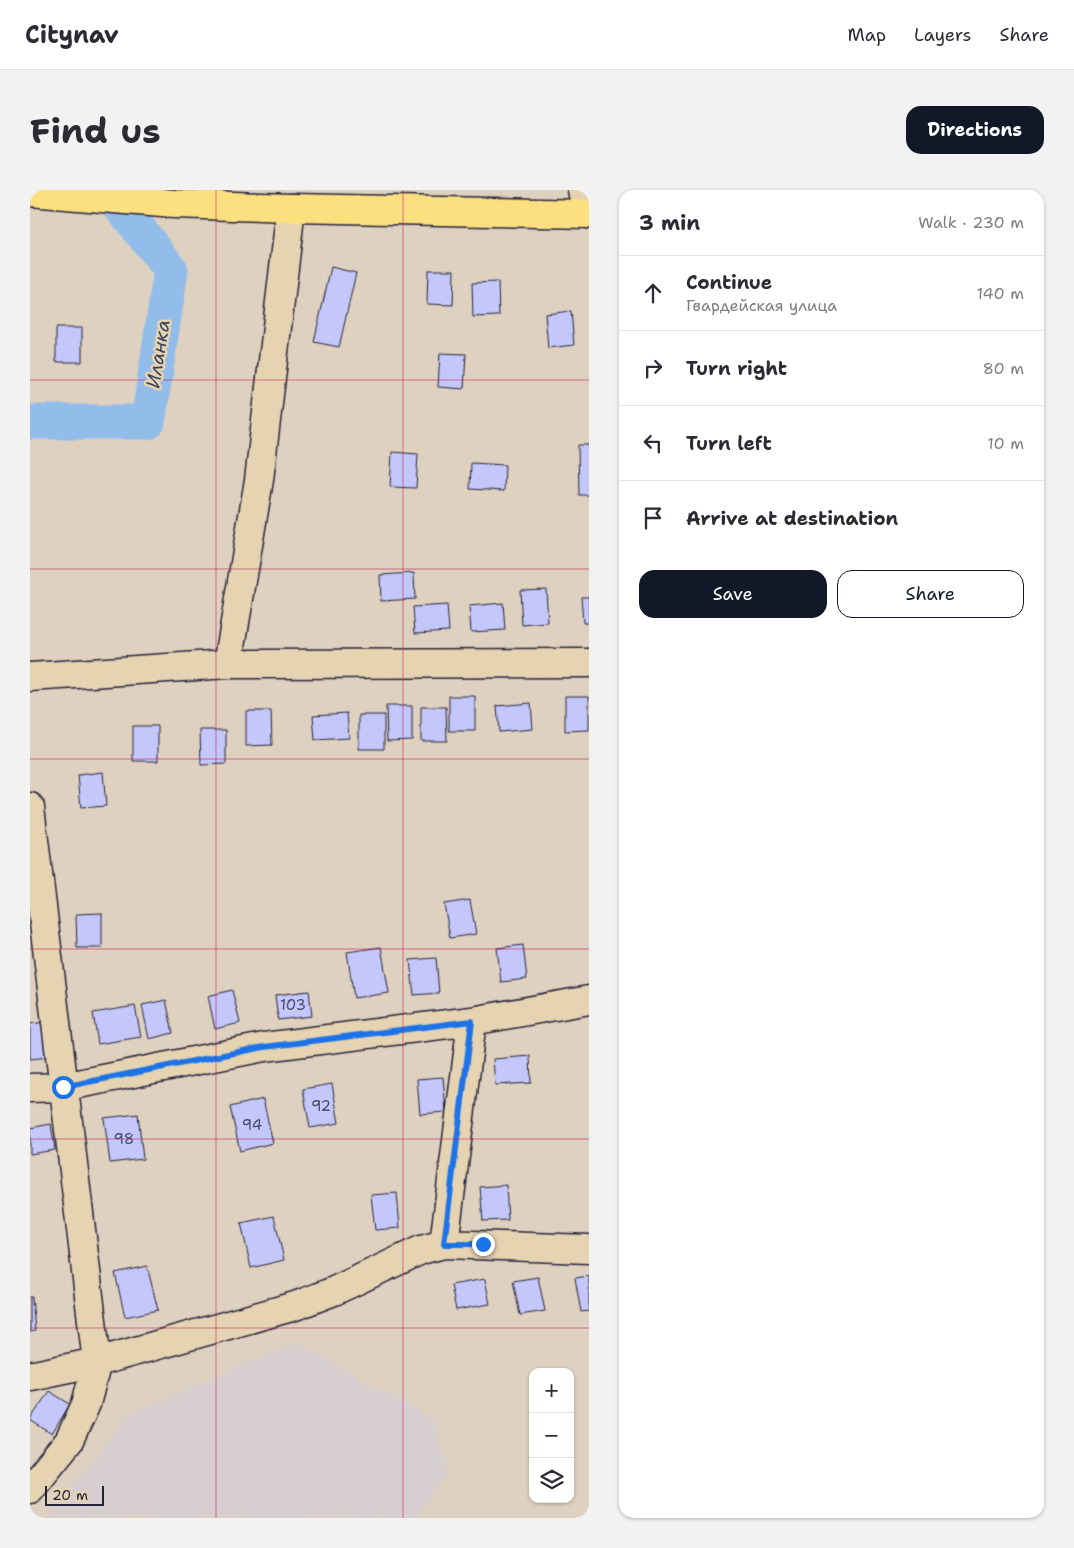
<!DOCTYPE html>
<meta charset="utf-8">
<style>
body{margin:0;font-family:"Shantell Sans",sans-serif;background:#f2f2f3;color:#2b2b33}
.controls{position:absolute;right:15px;bottom:15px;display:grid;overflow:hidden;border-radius:10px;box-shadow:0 1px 4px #0004}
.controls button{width:45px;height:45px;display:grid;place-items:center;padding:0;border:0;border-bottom:1px solid #e1e1e2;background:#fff;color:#2b2b33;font:25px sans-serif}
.scale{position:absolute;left:15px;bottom:12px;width:59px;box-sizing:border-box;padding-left:5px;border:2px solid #22223b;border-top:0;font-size:14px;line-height:18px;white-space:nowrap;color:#22223b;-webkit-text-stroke:4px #e6d3b1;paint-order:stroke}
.stop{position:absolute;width:15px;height:15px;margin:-11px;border:4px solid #1a73e8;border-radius:50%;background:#fff}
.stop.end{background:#1a73e8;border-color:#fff;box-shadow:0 1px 5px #0008}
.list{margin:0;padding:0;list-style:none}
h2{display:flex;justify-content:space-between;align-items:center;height:65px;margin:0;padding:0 20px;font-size:21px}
h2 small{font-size:16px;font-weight:400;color:#7c7c81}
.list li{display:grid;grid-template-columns:32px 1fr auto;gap:15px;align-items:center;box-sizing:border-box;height:75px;padding:0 20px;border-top:1px solid #e1e1e2}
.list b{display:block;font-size:19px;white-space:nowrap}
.list p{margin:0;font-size:16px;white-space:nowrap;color:#7c7c81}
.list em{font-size:16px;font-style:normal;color:#7c7c81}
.actions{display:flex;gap:10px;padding:15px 20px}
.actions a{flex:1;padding:11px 0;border:1px solid #111827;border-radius:15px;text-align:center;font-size:18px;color:#111827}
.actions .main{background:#111827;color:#fff}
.icon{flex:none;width:28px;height:28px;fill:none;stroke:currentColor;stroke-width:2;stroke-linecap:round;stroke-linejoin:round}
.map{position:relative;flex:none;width:559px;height:1328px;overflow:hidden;border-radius:15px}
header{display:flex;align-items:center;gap:30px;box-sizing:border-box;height:70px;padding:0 25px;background:#fff;border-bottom:1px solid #e1e1e2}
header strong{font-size:24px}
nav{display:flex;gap:28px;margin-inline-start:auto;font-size:18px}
.intro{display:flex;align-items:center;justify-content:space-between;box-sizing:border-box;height:120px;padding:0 30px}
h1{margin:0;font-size:35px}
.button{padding:12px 22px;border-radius:15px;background:#111827;color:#fff;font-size:18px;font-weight:700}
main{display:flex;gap:30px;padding:0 30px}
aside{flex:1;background:#fff;border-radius:15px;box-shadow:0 1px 4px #0004}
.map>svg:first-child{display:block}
.built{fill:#d7ced0}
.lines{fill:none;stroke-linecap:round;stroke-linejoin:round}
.river{stroke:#92bdeb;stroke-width:35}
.building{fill:#c4c7f9;stroke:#22223b}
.minor-casing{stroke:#22223b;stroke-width:31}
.major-casing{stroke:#22223b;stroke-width:31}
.minor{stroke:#e6d3b1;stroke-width:28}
.major{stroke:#fce080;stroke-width:28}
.route{stroke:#1a73e8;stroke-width:6}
.grid{fill:none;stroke:#c2185b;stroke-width:1;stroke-opacity:0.55}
.labels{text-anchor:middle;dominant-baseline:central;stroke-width:5;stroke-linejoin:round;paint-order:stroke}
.number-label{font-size:15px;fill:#4a4b6a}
.water-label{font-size:19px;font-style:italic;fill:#38415e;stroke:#e6d3b1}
</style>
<header>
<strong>Citynav</strong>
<nav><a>Map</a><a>Layers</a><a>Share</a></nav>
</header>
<div class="intro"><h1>Find us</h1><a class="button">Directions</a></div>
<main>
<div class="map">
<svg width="559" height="1328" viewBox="0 0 559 1328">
<rect width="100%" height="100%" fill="#dfd1bf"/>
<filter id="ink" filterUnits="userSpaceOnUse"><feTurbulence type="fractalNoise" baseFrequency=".02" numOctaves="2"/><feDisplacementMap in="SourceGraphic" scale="10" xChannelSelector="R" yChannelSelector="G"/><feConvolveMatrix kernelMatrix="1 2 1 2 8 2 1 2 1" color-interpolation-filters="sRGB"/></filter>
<g filter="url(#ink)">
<path class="built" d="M267 1152 402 1229 420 1281 385 1328H19L99 1224Z"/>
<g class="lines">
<path class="river" d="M0 232H118L141 80 78 0"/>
</g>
<path class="building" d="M301 77 326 83 309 157 284 152Z
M398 80H424L423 115 397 114Z
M468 92 469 126 443 127 442 93Z
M541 121 544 155 518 158 515 124Z
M26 138H52V172H26Z
M410 163 436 164 434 199 408 197Z
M548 255H559V305H549Z
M362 262 388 264 386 298 360 297Z
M441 273 475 275 474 301 440 299Z
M384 383 385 409 351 411 350 385Z
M516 399 518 433 492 435 490 400Z
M551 407H559V433H553Z
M473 413 475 440 441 442 439 416Z
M417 415 419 441 385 443 383 417Z
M419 506H445V541H419Z
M535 506H559V540L535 541Z
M501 513 503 539 469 542 467 516Z
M356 516H382V550L357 551Z
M391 517H416L417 551H391Z
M216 521H241L242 555 216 556Z
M317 523 319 548 285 550 283 525Z
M329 525H354V559H329Z
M103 536H128V571H103Z
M170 540H196V574L171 575Z
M73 582 76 616 51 618 48 585Z
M440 710 446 744 420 748 414 714Z
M72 723V758H47L46 724Z
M493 755 497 789 471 792 467 758Z
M351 757 359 803 324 808 317 762Z
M406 768 409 803 384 805 380 770Z
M202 800 210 833 185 839 178 806Z
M279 801 282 826 248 830 245 805Z
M136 810 143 843 119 849 112 815Z
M105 816 111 847 68 854 63 823Z
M16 832 19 867 0 869V834Z
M500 866 501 893 465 895 463 869Z
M413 887 416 922 390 924 387 889Z
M302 894 309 933 280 938 273 899Z
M233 909 243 953 210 961 200 917Z
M108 924 113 969 80 973 74 928Z
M21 934 25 960 0 964V938Z
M476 995 478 1030 453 1031 450 997Z
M367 1003 370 1038 345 1040 341 1005Z
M244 1026 254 1070 221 1078 211 1033Z
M117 1076 128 1120 95 1127 85 1083Z
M559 1086V1121L551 1122 545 1088Z
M508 1087 515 1121 490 1125 483 1091Z
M455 1089 460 1114 426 1120 421 1095Z
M0 1107H2L5 1141 0 1142Z
M19 1201 40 1214 22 1244 0 1230Z"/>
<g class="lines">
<defs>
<path id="minor" d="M552 0 557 24
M198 474 559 473
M0 487 198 474 229 290 261 18
M0 617 67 1172 56 1214 39 1251 0 1299
M0 898 33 897 234 857 442 831 559 810
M414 1054 442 831
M0 1186 67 1172 265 1116 304 1101 391 1060 414 1054 559 1059"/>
<path id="major" d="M0 2 144 14 261 18 559 24"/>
</defs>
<use href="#minor" class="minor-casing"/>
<use href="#major" class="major-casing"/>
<use href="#minor" class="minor"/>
<use href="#major" class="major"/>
</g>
</g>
<g class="lines" filter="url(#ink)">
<path class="route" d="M33 897 234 857 442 831 414 1054H453"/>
</g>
<path class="grid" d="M186 0V1328M373 0V1328M0 190H559M0 379H559M0 569H559M0 759H559M0 949H559M0 1138H559"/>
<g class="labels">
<g class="number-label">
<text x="263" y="815">103</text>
<text x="291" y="916">92</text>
<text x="222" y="935">94</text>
<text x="94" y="949">98</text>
</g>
<g class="water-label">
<text transform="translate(128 164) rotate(-81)">Иланка</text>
</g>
</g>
</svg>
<div class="controls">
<button>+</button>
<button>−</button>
<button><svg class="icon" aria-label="layers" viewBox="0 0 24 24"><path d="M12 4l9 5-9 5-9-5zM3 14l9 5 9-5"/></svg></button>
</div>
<div class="scale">20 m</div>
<div class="stop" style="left:33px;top:897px"></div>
<div class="stop end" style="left:453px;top:1054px"></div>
</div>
<aside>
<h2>3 min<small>Walk · 230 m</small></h2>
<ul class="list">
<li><svg class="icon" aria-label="ahead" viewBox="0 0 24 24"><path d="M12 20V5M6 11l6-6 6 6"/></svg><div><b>Continue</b><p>Гвардейская улица</p></div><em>140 m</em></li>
<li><svg class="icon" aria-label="right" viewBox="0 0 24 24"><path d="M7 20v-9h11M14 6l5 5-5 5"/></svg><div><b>Turn right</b></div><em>80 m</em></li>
<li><svg class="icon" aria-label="left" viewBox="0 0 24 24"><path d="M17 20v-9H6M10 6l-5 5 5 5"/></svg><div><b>Turn left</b></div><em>10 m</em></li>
<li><svg class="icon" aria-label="arrive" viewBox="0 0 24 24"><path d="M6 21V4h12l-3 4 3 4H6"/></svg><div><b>Arrive at destination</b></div></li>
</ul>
<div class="actions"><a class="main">Save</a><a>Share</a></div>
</aside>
</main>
